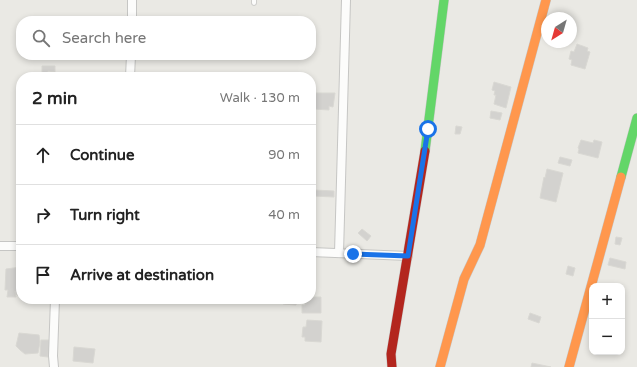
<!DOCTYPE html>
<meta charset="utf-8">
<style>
body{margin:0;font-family:"Varela Round",sans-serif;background:#f2f2f2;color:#222}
.controls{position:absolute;right:12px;bottom:12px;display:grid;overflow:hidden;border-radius:8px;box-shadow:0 2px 6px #0003}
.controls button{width:36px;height:36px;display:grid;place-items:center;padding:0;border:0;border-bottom:1px solid #e0e0e0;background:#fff;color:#222;font:20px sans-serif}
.compass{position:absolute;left:541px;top:12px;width:36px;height:36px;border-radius:50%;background:#fff;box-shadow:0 2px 6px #0003;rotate:217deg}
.stop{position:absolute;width:12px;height:12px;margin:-9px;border:3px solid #1a73e8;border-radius:50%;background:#fff}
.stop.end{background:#1a73e8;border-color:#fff;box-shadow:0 1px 4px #0008}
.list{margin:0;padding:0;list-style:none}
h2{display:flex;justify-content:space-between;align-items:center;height:52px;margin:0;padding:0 16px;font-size:17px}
h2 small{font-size:13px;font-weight:400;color:#767676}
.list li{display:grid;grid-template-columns:26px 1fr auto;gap:12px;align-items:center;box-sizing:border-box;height:60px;padding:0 16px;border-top:1px solid #e0e0e0}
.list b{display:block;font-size:15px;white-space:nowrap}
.list em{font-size:13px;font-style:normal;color:#767676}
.icon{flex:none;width:22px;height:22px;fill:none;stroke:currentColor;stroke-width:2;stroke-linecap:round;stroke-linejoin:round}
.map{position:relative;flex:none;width:637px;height:367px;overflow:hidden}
.search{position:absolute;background:#fff;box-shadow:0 2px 6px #0003;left:16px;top:16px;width:300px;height:44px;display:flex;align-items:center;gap:10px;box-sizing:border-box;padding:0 14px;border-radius:16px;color:#767676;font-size:15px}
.panel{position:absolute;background:#fff;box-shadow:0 2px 6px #0003;left:16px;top:72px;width:300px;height:232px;border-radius:16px}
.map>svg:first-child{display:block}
.building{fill:#d3d2cf;stroke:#d9d8d3}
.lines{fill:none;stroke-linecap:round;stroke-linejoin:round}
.lane-casing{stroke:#c6c6c4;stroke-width:5.5}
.street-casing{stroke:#c6c6c4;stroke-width:10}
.fast-casing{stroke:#c7c6c5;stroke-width:10}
.slow-casing{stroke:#c7c6c5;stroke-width:10}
.jam-casing{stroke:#c7c6c5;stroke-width:10}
.lane{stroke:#fcfcfb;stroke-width:4}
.street{stroke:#fcfcfb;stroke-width:8}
.fast{stroke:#63d668;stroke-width:9}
.slow{stroke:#ff974d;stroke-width:9}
.jam{stroke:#b3261e;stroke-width:9}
.route{stroke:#1a73e8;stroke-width:5}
</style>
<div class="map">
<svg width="637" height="367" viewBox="0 0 637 367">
<rect width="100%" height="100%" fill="#eae9e4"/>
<path class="building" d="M577 44 588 48 587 51 590 52 585 69 571 65 572 60 569 59 571 51 574 52Z
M42 66H55V72L48 71V75H42Z
M494 82 511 87 506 108 494 104 496 95H494L495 91 492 90Z
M316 93H335L333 107 329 106V110L314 109Z
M491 111 502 113 500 120 490 118Z
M456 126 462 127 460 134H455Z
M581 140 593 143 594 140 602 142 598 158 578 153 579 149 578 148Z
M560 157 572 160 570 166 558 163Z
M547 169 563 173 556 202 540 198 544 177 545 178Z
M314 190 334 191V197L314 196Z
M362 229 371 236 367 241 358 233Z
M616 237 622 238 620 245 615 244Z
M610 258 626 262 625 269 608 265Z
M568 266 575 268 573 276 566 274Z
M21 267V296L17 295 15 291 16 297H7L8 290H5L6 269Z
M311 297H321V313H302V305H305V299H311Z
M284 299H297L296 305 283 304Z
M530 313 541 317 539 323 528 319Z
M307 320 322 321 321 342 305 341V337H302L303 327H306Z
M19 333 39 335 40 342 38 353 25 354 20 350 16 346Z
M41 340H49L48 357 40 356Z
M74 347 95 349 93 363 73 361Z
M532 363 551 367H531Z"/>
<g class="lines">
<defs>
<path id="lane" d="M254 3V0"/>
<path id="street" d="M132 21V0
M130 77 131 55
M0 246H21
M311 252 408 256
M339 253 346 0
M54 367 53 356 55 299"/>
<path id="fast" d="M425 151 444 0
M621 177 637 118"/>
<path id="slow" d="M440 367 464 279 480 245 546 0
M569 367 621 177"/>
<path id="jam" d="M392 367 391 354 425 151"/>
</defs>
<use href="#lane" class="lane-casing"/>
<use href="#street" class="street-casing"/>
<use href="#fast" class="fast-casing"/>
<use href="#slow" class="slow-casing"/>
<use href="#jam" class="jam-casing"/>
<use href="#lane" class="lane"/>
<use href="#street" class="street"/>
<use href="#fast" class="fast"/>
<use href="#slow" class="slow"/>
<use href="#jam" class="jam"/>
</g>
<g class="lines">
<path class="route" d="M353 254 408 256 428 129"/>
</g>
</svg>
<div class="controls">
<button>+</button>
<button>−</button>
</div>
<svg class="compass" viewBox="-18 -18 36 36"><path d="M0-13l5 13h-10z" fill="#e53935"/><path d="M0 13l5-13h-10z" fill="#767676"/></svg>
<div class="stop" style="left:428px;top:129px"></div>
<div class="stop end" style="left:353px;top:254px"></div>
<div class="search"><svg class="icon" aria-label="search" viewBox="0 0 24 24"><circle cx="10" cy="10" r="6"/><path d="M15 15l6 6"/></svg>Search here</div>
<section class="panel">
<h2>2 min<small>Walk · 130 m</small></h2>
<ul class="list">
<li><svg class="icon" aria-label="ahead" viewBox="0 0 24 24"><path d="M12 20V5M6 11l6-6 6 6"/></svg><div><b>Continue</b></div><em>90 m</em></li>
<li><svg class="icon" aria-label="right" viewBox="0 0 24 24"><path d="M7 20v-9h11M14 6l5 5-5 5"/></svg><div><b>Turn right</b></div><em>40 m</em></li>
<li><svg class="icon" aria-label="arrive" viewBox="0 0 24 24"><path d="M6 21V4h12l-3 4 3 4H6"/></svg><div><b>Arrive at destination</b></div></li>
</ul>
</section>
</div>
